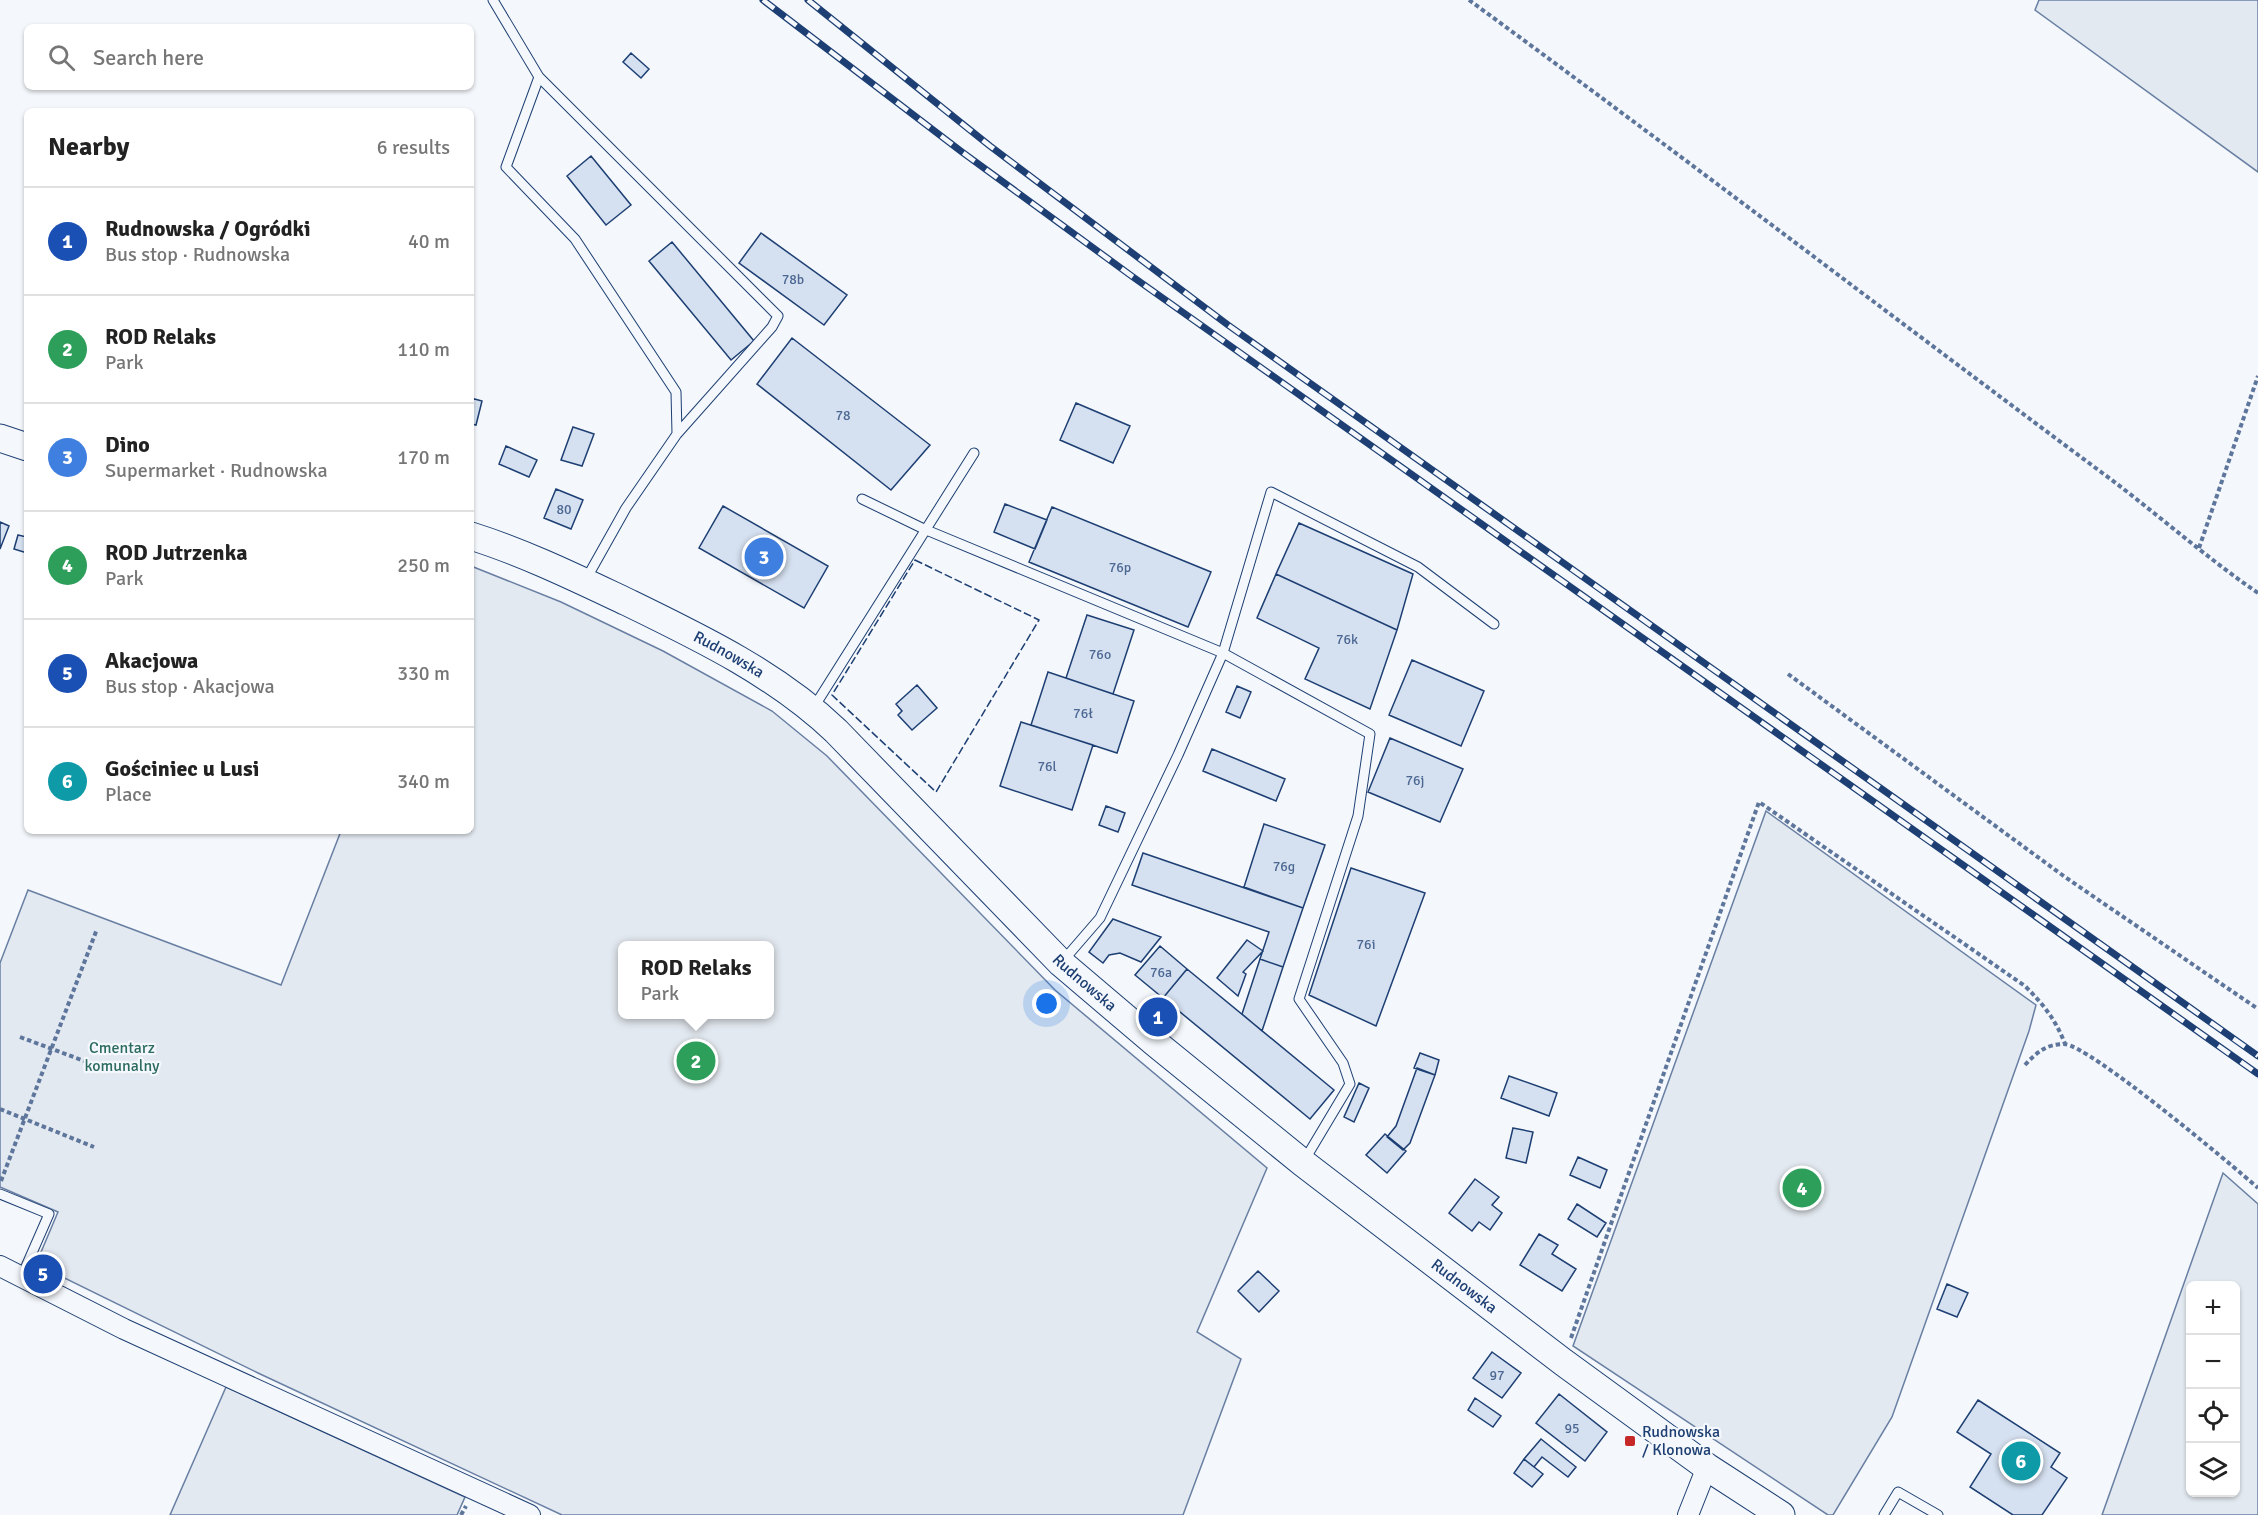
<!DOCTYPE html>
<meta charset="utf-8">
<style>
body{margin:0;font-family:Signika,sans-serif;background:#f2f2f2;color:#222}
.controls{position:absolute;right:18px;bottom:18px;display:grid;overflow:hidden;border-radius:9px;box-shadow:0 2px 4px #0004}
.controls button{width:54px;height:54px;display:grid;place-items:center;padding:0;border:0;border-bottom:2px solid #e0e0e0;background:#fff;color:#222;font:30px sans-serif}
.you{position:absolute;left:1047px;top:1004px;width:21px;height:21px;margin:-15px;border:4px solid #fff;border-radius:50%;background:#1a73e8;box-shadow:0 0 0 9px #1a73e833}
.badge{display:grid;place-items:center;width:39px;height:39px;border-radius:50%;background:#c62828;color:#fff;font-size:20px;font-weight:700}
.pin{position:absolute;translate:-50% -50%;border:3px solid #fff;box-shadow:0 2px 6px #0006}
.popup{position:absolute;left:618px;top:941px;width:156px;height:78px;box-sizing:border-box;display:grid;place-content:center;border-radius:9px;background:#fff;filter:drop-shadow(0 2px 4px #0005);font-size:20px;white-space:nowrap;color:#767676}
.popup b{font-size:22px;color:#222}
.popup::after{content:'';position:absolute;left:50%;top:100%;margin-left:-12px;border:12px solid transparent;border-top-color:#fff}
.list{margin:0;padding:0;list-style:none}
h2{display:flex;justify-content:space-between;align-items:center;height:78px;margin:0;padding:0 24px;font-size:26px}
h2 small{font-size:20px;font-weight:400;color:#767676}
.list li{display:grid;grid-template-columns:39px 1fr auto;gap:18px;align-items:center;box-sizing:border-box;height:108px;padding:0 24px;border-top:2px solid #e0e0e0}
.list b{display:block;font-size:22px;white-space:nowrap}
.list p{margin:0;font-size:20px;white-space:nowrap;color:#767676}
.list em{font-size:20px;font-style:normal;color:#767676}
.icon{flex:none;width:33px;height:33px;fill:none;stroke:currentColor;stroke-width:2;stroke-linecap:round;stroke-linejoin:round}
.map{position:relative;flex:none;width:2258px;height:1515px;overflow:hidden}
.search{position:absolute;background:#fff;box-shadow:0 2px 4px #0004;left:24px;top:24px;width:450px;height:66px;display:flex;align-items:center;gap:15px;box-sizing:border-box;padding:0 21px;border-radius:9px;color:#767676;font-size:22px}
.panel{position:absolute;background:#fff;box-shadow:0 2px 4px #0004;left:24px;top:108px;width:450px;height:726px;border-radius:9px}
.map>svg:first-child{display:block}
.green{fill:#e3e9f0;stroke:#687fa3;stroke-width:1.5;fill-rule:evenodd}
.building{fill:#d5e0f0;stroke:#1d3f73;stroke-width:1.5}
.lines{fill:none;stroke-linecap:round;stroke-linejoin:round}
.lane-casing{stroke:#1d3f73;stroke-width:11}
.street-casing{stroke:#1d3f73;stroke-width:22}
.secondary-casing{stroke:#1d3f73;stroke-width:29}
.path{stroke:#5e769c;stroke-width:4;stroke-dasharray:4.5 3;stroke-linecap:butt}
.lane{stroke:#f4f7fb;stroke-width:9}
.street{stroke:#f4f7fb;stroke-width:20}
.secondary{stroke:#f4f7fb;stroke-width:27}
.rail-casing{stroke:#1d3f73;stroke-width:7}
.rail{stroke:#f4f7fb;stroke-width:4.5;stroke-dasharray:14;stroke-linecap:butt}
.fence{stroke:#1d3f73;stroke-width:1.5;stroke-dasharray:8 3;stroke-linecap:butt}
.poi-dot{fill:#c62828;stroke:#f4f7fb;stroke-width:2}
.labels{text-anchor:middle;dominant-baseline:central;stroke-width:4.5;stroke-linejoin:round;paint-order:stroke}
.number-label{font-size:14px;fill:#4b6792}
.street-label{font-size:16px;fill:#1d3f73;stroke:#f4f7fb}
.park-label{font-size:16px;fill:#2c6c60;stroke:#f4f7fb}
.poi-label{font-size:16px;fill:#1d3f73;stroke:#f4f7fb;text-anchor:start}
</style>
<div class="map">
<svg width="2258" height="1515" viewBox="0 0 2258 1515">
<rect width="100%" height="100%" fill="#f4f7fb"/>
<path class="green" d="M2039 0H2258V172L2035 10Z
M471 566 561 602 663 651 772 711 827 756 1055 990 1267 1168 1197 1332 1241 1359 1183 1515H562L258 1373 36 1264 58 1212 0 1187V963L28 890 281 985 341 831H471ZM622 946H770V1014H622Z
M1766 811 2036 1005 2029 1031 1892 1417 1833 1515H1828L1573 1346Z
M2223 1173 2258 1204V1515H2102ZM2190 1286H2236V1492H2190Z
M226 1387 465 1497 457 1515H170Z"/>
<path class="building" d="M631 53 649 69 641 78 623 62Z
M591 156 631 205 606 225 567 176Z
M761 233 847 295 824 325 739 263Z
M672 242 754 341 731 360 649 261Z
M792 338 930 445 891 490 757 384Z
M471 398 482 401 476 425 471 424Z
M1076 403 1130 426 1113 463 1060 440Z
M573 427 594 434 582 466 561 460Z
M506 446 537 460 529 477 499 464Z
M556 489 583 500 571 529 544 518Z
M1005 504 1047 520 1035 549 994 532Z
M723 506 828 566 804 608 699 548Z
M1052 507 1211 572 1188 627 1029 562Z
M0 522 9 526 0 549Z
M1299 523 1413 574 1397 630 1276 574Z
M18 535 27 537V553L14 549Z
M1276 574 1397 630 1370 709 1305 679 1319 648 1257 618Z
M1087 615 1134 630 1113 694 1066 678Z
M1412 660 1484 691 1461 746 1389 715Z
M1048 672 1134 701 1117 753 1031 725Z
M917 685 937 708 912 730 898 715 902 711 896 704Z
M1237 686 1251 692 1240 718 1226 712Z
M1021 722 1093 745 1072 810 1000 786Z
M1390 738 1463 769 1440 822 1368 792Z
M1212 749 1285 779 1276 801 1203 771Z
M1106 806 1125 813 1118 832 1099 825Z
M1264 824 1325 845 1303 908 1244 887Z
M1143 853 1303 908 1283 967 1260 959 1269 932 1132 885Z
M1351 868 1425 893 1376 1026 1309 995Z
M1113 919 1161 937 1141 962 1120 953 1109 955 1103 963 1089 952Z
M1247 940 1263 951 1243 972 1246 974 1238 996 1217 978Z
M1160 946 1187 969 1163 998 1135 975Z
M1260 959 1283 967 1262 1031 1242 1014Z
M1187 969 1334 1090 1310 1119 1163 998Z
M1420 1053 1439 1060 1435 1075 1414 1068Z
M1417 1068 1435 1075 1410 1143 1403 1150 1387 1137 1396 1126Z
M1509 1076 1557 1093 1549 1116 1501 1098Z
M1359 1083 1369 1088 1354 1122 1344 1117Z
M1513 1128 1533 1132 1526 1163 1506 1158Z
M1385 1134 1406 1151 1387 1173 1366 1155Z
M1578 1157 1607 1170 1600 1188 1570 1175Z
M1475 1179 1499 1197 1492 1205 1502 1213 1490 1230 1479 1222 1472 1231 1449 1213Z
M1577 1204 1606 1223 1597 1237 1568 1219Z
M1539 1234 1558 1245 1552 1254 1576 1269 1562 1291 1520 1265Z
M1258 1271 1279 1291 1259 1312 1238 1291Z
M1947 1284 1968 1293 1957 1317 1937 1309Z
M1492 1352 1521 1373 1502 1398 1473 1378Z
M1559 1394 1607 1432 1585 1461 1536 1423Z
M1475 1398 1501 1416 1493 1427 1468 1410Z
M1978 1400 2060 1453 2051 1467 2067 1478 2042 1515H2013L1970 1487 1991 1454 1957 1432Z
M1541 1439 1576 1467 1568 1477 1542 1457 1534 1467 1524 1459Z
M1524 1459 1543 1474 1532 1487 1514 1473Z"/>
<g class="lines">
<defs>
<path id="lane" d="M493 0 539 77 778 316 772 327 677 434 626 508 585 581
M539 77 506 167 575 239 676 392 677 434
M862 499 924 529 1223 653 1370 734 1358 816 1299 999 1343 1063 1350 1084 1304 1161
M814 707 974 453
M1062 962 1100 918 1178 755 1223 653 1271 492 1418 567 1494 624
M0 1194 49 1214 21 1278
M1884 1515 1898 1492 1938 1515"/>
<path id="street" d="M0 1266 124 1329 530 1515
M1688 1515 1707 1467"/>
<g id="secondary">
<path d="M0 438 27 447"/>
<path id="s1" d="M471 536C525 553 576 578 627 602 701 638 776 674 836 731L1061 963 1154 1042 1303 1163 1563 1362 1707 1467 1781 1515"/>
</g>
</defs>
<use href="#lane" class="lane-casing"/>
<use href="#street" class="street-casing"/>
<use href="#secondary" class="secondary-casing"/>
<path class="path" d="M1469 0C1681 155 1890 315 2101 472 2154 511 2204 556 2258 593
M2199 548 2258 376
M1788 674 2065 877 2258 1009
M20 1037 111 1071
M2025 1065C2036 1053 2046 1044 2064 1044 2089 1045 2232 1165 2258 1188
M0 1109 94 1147
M1 1181 97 929
M1571 1338 1759 802 2025 986C2043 1004 2056 1020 2065 1044
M461 1515 466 1506"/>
<use href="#lane" class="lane"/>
<use href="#street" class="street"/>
<use href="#secondary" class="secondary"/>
<defs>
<path id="rail" d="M763 0 962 152 1133 277 2258 1074
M808 0 990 146 1228 325 2258 1056"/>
</defs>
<use href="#rail" class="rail-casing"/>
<use href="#rail" class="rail"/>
<path class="fence" d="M915 560 1039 620 936 792 832 695Z"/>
</g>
<rect class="poi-dot" x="1624" y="1435" width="12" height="12" rx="3"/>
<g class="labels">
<g class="number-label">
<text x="793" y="279">78b</text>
<text x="843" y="415">78</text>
<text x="564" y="509">80</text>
<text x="1120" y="567">76p</text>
<text x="1347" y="639">76k</text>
<text x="1100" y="654">76o</text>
<text x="1083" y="713">76ł</text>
<text x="1047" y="766">76l</text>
<text x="1415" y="780">76j</text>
<text x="1284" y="866">76g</text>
<text x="1366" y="944">76i</text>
<text x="1161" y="972">76a</text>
<text x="1497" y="1375">97</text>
<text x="1572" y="1428">95</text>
</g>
<g class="street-label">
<text stroke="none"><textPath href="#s1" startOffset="284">Rudnowska</textPath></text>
<text stroke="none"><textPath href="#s1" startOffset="770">Rudnowska</textPath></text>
<text stroke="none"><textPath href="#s1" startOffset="1256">Rudnowska</textPath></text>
</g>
<g class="park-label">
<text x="122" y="1048">Cmentarz<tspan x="122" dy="18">komunalny</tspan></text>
</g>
<g class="poi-label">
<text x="1642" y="1432">Rudnowska<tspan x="1642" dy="18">/ Klonowa</tspan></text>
</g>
</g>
</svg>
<div class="controls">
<button>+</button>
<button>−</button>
<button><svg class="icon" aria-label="locate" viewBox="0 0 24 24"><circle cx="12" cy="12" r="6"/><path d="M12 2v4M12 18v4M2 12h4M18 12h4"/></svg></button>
<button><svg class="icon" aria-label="layers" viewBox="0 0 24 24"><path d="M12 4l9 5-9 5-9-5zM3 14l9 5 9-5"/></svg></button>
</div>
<div class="you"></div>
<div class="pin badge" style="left:1158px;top:1017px;background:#1a4fb4">1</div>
<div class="pin badge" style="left:696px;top:1061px;background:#2e9e5b">2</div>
<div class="popup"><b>ROD Relaks</b>Park</div>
<div class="pin badge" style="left:764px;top:557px;background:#3f7fe0">3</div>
<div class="pin badge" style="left:1802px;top:1188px;background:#2e9e5b">4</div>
<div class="pin badge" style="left:43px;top:1274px;background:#1a4fb4">5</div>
<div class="pin badge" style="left:2021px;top:1461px;background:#0f9aa8">6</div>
<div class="search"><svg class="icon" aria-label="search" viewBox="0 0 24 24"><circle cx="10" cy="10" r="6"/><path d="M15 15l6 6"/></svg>Search here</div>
<section class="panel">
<h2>Nearby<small>6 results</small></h2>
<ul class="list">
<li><span class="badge" style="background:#1a4fb4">1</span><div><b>Rudnowska / Ogródki</b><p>Bus stop · Rudnowska</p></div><em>40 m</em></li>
<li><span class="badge" style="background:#2e9e5b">2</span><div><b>ROD Relaks</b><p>Park</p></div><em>110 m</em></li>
<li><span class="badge" style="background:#3f7fe0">3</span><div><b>Dino</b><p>Supermarket · Rudnowska</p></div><em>170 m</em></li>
<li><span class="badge" style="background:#2e9e5b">4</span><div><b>ROD Jutrzenka</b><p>Park</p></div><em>250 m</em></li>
<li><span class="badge" style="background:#1a4fb4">5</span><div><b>Akacjowa</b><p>Bus stop · Akacjowa</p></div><em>330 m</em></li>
<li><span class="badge" style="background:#0f9aa8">6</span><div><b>Gościniec u Lusi</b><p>Place</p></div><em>340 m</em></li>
</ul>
</section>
</div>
